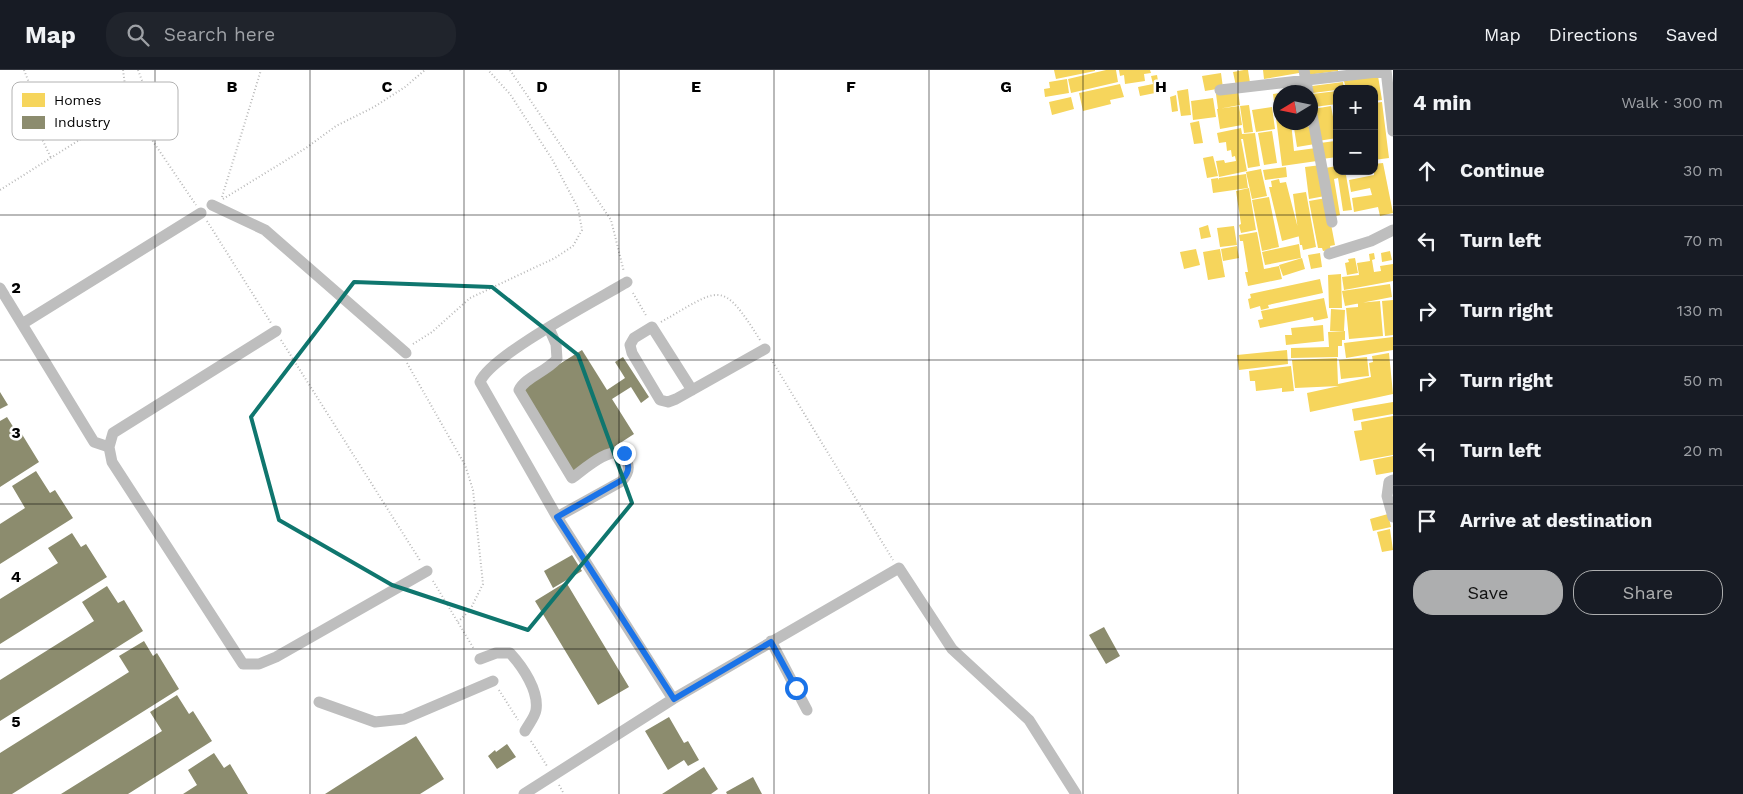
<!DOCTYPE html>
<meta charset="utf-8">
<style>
body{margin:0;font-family:"Work Sans",sans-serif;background:#20242c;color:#f1f3f6}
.controls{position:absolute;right:15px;top:15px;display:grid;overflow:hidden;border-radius:10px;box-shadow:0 1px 4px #0004}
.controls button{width:45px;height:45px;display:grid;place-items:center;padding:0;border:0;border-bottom:1px solid #363941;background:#171b24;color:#f1f3f6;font:25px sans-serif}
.compass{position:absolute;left:1273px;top:15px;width:45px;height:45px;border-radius:50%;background:#171b24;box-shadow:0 1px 4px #0004;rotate:260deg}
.stop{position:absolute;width:15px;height:15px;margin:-11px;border:4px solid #1a73e8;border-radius:50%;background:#fff}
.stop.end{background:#1a73e8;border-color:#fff;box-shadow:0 1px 5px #0008}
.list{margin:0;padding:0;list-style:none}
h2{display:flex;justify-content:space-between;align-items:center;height:65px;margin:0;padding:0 20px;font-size:21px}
h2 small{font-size:16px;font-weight:400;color:#9ea1a6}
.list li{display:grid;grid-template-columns:32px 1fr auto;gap:15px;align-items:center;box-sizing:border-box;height:70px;padding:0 20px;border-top:1px solid #363941}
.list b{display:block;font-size:19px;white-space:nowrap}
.list em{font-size:16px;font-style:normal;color:#9ea1a6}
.actions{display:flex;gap:10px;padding:15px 20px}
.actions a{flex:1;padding:11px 0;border:1px solid #adaeaf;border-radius:20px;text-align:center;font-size:18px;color:#adaeaf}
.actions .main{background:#adaeaf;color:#111}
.icon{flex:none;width:28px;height:28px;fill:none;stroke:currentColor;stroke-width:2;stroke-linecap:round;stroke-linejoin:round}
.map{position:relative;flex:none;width:1393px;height:724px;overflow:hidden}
header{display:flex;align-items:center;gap:30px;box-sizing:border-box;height:70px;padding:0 25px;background:#171b24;border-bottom:1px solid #363941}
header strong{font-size:24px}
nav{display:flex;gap:28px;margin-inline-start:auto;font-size:18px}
.search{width:350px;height:45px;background:#20242c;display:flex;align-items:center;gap:12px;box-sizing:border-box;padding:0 18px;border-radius:20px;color:#9ea1a6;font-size:19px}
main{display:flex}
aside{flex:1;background:#171b24}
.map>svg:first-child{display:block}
.homes{fill:#f6d55c}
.industry{fill:#8c8c6e}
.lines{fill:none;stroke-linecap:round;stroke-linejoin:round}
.path{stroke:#b9b9b9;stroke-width:2;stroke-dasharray:1 2.5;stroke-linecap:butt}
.minor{stroke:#bebebe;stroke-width:11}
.route{stroke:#1a73e8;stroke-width:6}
.marked{fill:none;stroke:#0f766e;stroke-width:4;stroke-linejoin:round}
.grid{fill:none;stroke:#000;stroke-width:1;stroke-opacity:0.55}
.key{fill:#fff;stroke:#b2b2b2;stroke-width:1}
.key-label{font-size:14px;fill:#000}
.grid-label{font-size:16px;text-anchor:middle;font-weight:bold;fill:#000;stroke:#fff;stroke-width:5;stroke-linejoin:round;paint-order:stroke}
</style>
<header>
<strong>Map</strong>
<div class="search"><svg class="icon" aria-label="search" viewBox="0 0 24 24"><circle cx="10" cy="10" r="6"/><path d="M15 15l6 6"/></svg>Search here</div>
<nav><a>Map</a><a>Directions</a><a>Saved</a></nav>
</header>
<main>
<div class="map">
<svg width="1393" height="724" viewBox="0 0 1393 724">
<rect width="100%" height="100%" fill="#fff"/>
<path class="homes" d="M1054 0H1095V1L1056 9Z
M1106 0H1116L1118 12 1071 23 1068 9Z
M1119 0H1150L1151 3 1144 4 1145 11 1125 14 1124 5 1120 6Z
M1244 0H1248L1250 13 1236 16 1233 2Z
M1263 0H1299V3L1264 9Z
M1306 0H1338V1L1307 5Z
M1221 3 1223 18 1205 21 1202 6Z
M1157 5 1160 22 1140 26 1138 17 1153 14 1151 6Z
M1378 6 1382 30 1374 31V19H1346L1344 11Z
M1067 9 1069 23 1045 27 1044 19 1050 18 1049 12Z
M1343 12 1344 19 1313 23 1312 16Z
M1120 14 1124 27 1110 30 1111 34 1083 41 1079 23Z
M1188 19 1191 45 1181 46 1177 21Z
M1238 21 1240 35 1218 39 1216 24Z
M1337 21V34L1314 37 1312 24Z
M1280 23V52H1291L1294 81 1316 78 1317 91 1282 96 1273 24Z
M1176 25 1178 41 1172 42 1170 27Z
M1071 27 1074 39 1052 45 1049 32Z
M1213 28 1216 47 1193 50 1191 31Z
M1382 32 1389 88 1374 90V33Z
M1249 35 1253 62 1244 63 1240 36Z
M1239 36 1242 55 1220 59 1217 39Z
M1331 36 1337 68 1318 71 1313 39Z
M1272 37 1275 59 1256 62 1252 40Z
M1199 51 1203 73 1194 74 1190 53Z
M1312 56 1315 74 1297 77 1294 58Z
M1241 58 1242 64 1255 63 1260 96 1248 98 1243 69H1241L1247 101 1219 107 1216 91 1224 90 1225 93 1236 91 1235 86 1232 87 1231 80 1227 81 1226 72 1219 73 1217 63Z
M1272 61 1277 93 1264 95 1258 63Z
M1335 71 1337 87 1322 89 1320 73Z
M1213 86 1218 106 1207 108 1203 88Z
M1383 93 1393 143 1380 146 1378 137 1354 142 1352 128 1372 125 1370 118 1351 122 1349 110 1374 105V94Z
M1321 95 1325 126 1309 129 1305 97Z
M1337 96V101H1352V104L1346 105 1352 140 1343 141 1338 108 1334 109 1340 145 1332 147 1325 98Z
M1286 97 1287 107 1265 110 1263 100Z
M1261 99 1267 126 1252 129 1246 102Z
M1246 104 1248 118 1213 123 1211 109 1218 108V110L1219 108Z
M1279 109 1280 113 1286 112 1300 166 1282 171 1269 117H1272L1271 111Z
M1249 118 1251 130H1247H1251L1256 160 1241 163 1239 155 1241 154 1236 121Z
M1306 122 1316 177 1303 180 1302 175H1300L1293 124Z
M1269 127 1279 177 1262 181 1252 130Z
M1326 128 1335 175 1330 176 1331 180 1323 181 1322 178H1318L1309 131Z
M1208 155 1211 167 1201 169 1199 158Z
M1234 156 1237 175 1220 177 1217 158Z
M1257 162 1264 199 1279 196 1282 209 1248 216 1245 202H1248L1243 171H1240L1239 165Z
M1299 174 1301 188 1265 195 1262 182Z
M1237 176 1239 188 1223 191 1221 179Z
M1196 179 1200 195 1184 199 1180 182Z
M1220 179 1225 207 1208 210 1203 182Z
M1390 181 1392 190 1382 192 1381 183Z
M1320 183 1322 197 1311 199 1308 185Z
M1374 183 1375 189 1372 190 1374 202 1381 201 1380 196 1393 194V211L1344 220 1342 207 1359 205 1357 193 1370 191 1369 184Z
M1302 188 1305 199 1283 206 1279 195Z
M1355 188 1358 203 1347 205 1345 193 1349 192 1348 189Z
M1341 204 1342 238H1329L1328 205Z
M1320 209 1323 223 1268 235 1269 238 1261 240 1260 236 1250 239 1248 229 1251 228 1250 224Z
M1390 214 1392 227 1345 236 1342 221Z
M1324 228 1328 248 1314 251 1313 247 1260 258 1258 250 1263 249 1261 241Z
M1393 230V265L1385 266 1382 231Z
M1380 231 1383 266 1349 269 1346 238 1358 237V233Z
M1331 239 1345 240 1344 261H1330Z
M1323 255 1324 271 1286 275 1285 265H1292L1291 258Z
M1345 261V270H1342V276H1338V287L1291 288V278L1329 277 1328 262Z
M1393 267V280L1346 288 1344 273Z
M1287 280 1288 294 1239 300 1237 285Z
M1389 283 1393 324 1310 342 1307 323 1339 316 1295 318 1292 290 1337 288 1338 314 1371 307 1369 293 1373 292 1372 286Z
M1367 287 1369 306 1341 309 1339 290Z
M1291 296 1294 321 1282 322V318L1256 321 1255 311H1250L1249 301Z
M1393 332V344L1354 351 1352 339Z
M1393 346V385L1360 391 1354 361 1362 360 1361 352Z
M1393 386V402L1376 405 1373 390Z
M1388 444 1391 457 1373 461 1370 449Z
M1390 459 1393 480 1382 482 1377 462Z"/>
<path class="industry" d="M582 280 607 320 625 308 615 292 623 287 649 327 641 333 631 317 612 329 634 364 574 403 521 318Z
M0 322 8 335 0 339Z
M7 347 17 363 20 361 39 392 0 417V351Z
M36 401 50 423 55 420 73 448 0 494V454L25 438 12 416Z
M72 463 81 477 86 474 107 507 0 574V529L58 493 48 478Z
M572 485 582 501 553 518 544 501Z
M566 512 629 617 598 635 535 531Z
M107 516 118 533 124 530 143 561 0 651V610L94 551 82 532Z
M1104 557 1120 586 1106 594 1089 565Z
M144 571 153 586 157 583 179 619 12 724H0V683L129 602 119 586Z
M177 625 189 644 193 641 212 671 128 724H61L162 661 150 642Z
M669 647 684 673 688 671 699 690 688 696 684 690 668 700 645 661Z
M416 666 444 709 420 724H325Z
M507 674 516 687 497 699 488 686 495 680 496 682Z
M214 683 224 698 230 694 248 724H183L197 715 188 700Z
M704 697 718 719 711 724H662Z
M753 707 762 724H727L726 722Z"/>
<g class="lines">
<path class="path" d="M24 0 28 10 34 52 51 88
M123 0 130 53
M138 0 155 45 153 72
M510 0 611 150 624 202
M0 120 103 55 133 53 148 64 196 135
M222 127 261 0
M223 129 306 78 336 56 374 37 405 17 425 0
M207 151 271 253
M633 223 647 247
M661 252C720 219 721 207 760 270
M281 270 421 492
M413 274 432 262 470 228 555 188 573 176 582 160 578 138 552 89 510 24 488 0
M771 289 893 490
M407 293 465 395 473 420 483 514 470 540 458 552
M433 511 474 579
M499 620 518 650
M531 671 547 696
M559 715 564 724"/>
<path class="minor" d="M1304 0 1308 22
M1386 0 1393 61
M1220 20 1386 1
M1310 34 1332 152
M212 135 265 160 406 283
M1329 184 1371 171 1393 160
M627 212C597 230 491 285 480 312L557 447 673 629
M0 218 94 372 109 377
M22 254 201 143
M549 258 556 274 557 289C546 302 525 307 519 320L572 408C586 398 607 378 624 383 629 395 631 400 622 411L557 447
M276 261 113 363 109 377 112 392 243 594H259L276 587 427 501
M692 320 652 257 634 268 630 275 632 283 660 330 668 332 676 329 765 279
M1393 410 1389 412 1387 426 1393 447
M771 571 807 640
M480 589 496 583H510C523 597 539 621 536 640 535 647 528 655 525 661
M319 632 375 652 404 649 493 611
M524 724 673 629 899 498 952 579 1029 650 1076 724"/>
</g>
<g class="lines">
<path class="route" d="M624 383C629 395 631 400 622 410L557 447 674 629 771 572 796 618"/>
</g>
<path class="marked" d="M354 212 492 217 578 285 632 433 528 560 392 515 279 450 251 347Z"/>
<path class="grid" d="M155 0V724M310 0V724M464 0V724M619 0V724M774 0V724M929 0V724M1083 0V724M1238 0V724M0 145H1393M0 290H1393M0 434H1393M0 579H1393"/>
<rect x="12" y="12" width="166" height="58" rx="8" class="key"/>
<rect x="22" y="23" width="23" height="14" fill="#f6d55c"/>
<rect x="22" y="46" width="23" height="13" fill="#8c8c6e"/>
<g class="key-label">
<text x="54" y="35">Homes</text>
<text x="54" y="57">Industry</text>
</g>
<g class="grid-label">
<text x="232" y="22">B</text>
<text x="387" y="22">C</text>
<text x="542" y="22">D</text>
<text x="696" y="22">E</text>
<text x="851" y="22">F</text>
<text x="1006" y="22">G</text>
<text x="1161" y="22">H</text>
<text x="16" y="223">2</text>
<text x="16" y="368">3</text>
<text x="16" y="512">4</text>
<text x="16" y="657">5</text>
</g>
</svg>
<div class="controls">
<button>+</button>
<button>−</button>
</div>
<svg class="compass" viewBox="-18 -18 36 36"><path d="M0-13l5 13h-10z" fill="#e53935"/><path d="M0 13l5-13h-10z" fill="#9ea1a6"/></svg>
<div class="stop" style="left:796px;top:618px"></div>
<div class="stop end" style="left:624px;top:383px"></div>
</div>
<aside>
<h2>4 min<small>Walk · 300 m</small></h2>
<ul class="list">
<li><svg class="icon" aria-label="ahead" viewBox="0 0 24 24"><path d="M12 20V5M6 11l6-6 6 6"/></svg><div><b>Continue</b></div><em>30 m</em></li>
<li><svg class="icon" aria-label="left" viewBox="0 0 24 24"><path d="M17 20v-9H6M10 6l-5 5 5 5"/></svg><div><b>Turn left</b></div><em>70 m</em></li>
<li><svg class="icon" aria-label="right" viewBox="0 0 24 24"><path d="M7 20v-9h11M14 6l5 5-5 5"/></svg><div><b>Turn right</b></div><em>130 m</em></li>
<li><svg class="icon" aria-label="right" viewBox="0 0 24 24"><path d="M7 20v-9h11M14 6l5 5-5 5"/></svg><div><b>Turn right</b></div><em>50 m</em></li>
<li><svg class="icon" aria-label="left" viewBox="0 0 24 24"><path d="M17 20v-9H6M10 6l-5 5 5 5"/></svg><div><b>Turn left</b></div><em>20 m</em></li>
<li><svg class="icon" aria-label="arrive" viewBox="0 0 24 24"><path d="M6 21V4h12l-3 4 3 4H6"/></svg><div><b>Arrive at destination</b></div></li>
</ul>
<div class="actions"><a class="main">Save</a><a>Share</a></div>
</aside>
</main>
